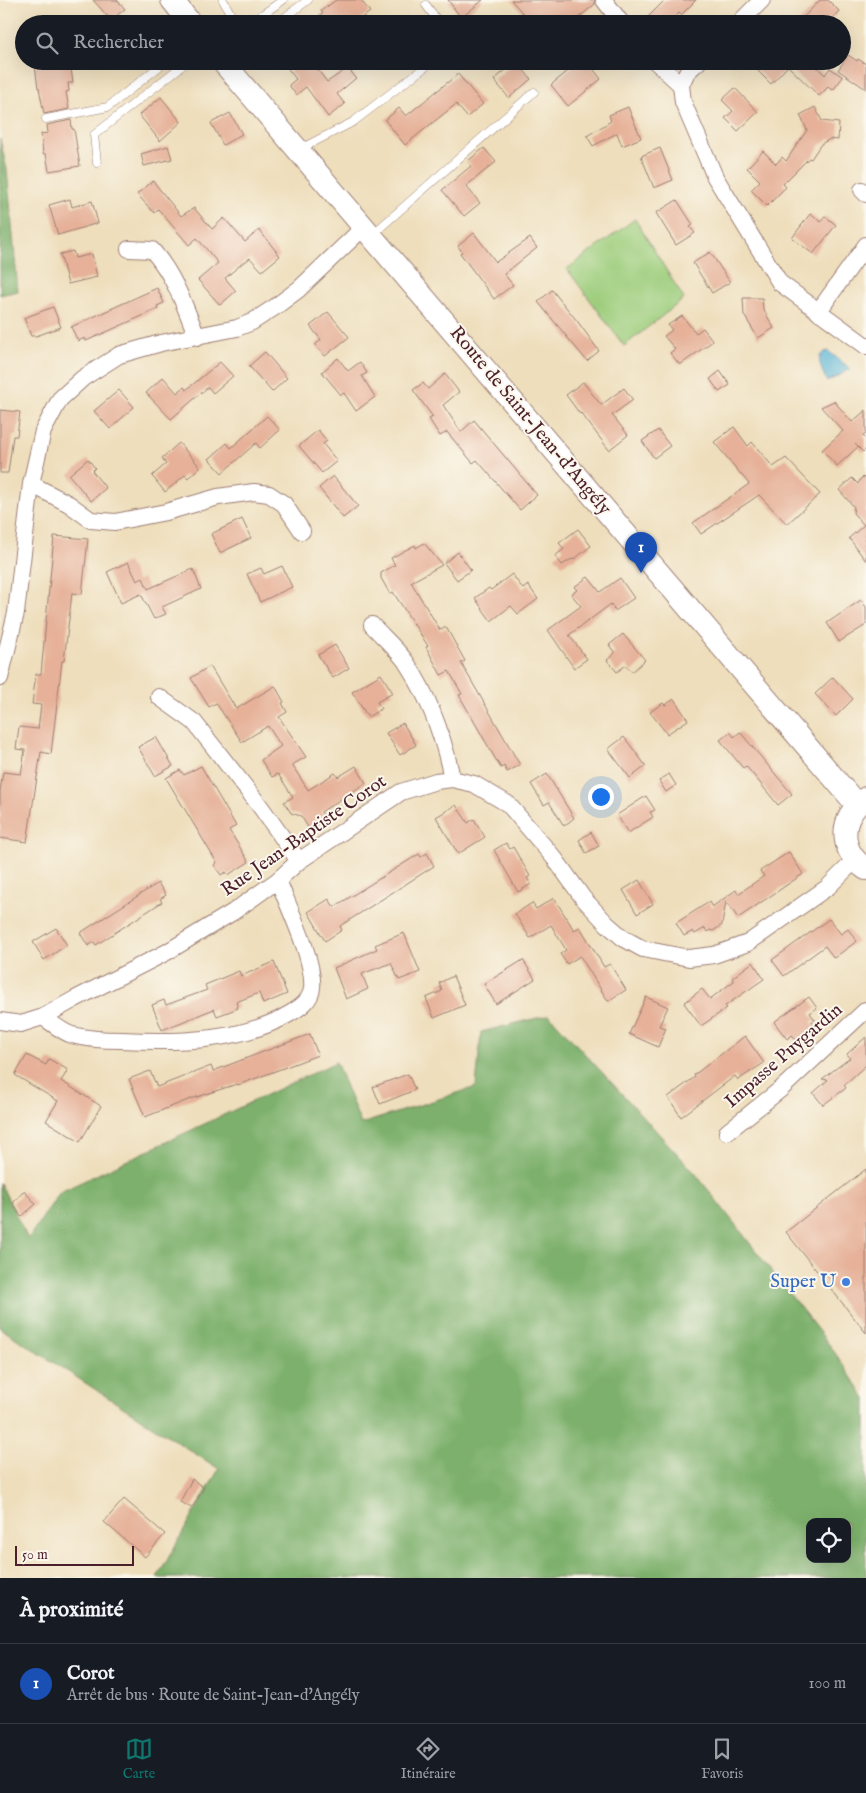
<!DOCTYPE html>
<html lang="fr">
<meta charset="utf-8">
<style>
body{margin:0;font-family:"IM FELL English",serif;background:#242831;color:#f1f3f6}
.controls{position:absolute;right:15px;bottom:15px;display:grid;overflow:hidden;border-radius:10px;box-shadow:0 5px 20px #0002}
.controls button{width:45px;height:45px;display:grid;place-items:center;padding:0;border:0;border-bottom:1px solid #363941;background:#171b24;color:#f1f3f6;font:25px sans-serif}
.scale{position:absolute;left:15px;bottom:12px;width:119px;box-sizing:border-box;padding-left:5px;border:2px solid #4a1f2b;border-top:0;font-size:14px;line-height:18px;white-space:nowrap;color:#4a1f2b;-webkit-text-stroke:4px #fbf7ec;paint-order:stroke}
.you{position:absolute;left:600px;top:796px;width:18px;height:18px;margin:-12px;border:4px solid #fff;border-radius:50%;background:#1a73e8;box-shadow:0 0 0 8px #1a73e833}
.badge{display:grid;place-items:center;width:32px;height:32px;border-radius:50%;background:#0f766e;color:#fff;font-size:16px;font-weight:700}
.pin{position:absolute;translate:-50% -41px;filter:drop-shadow(0 1px 2px #0008)}
.pin::after{content:'';position:absolute;top:26px;width:18px;height:15px;background:inherit;clip-path:polygon(0 0,100% 0,50% 100%)}
.list{margin:0;padding:0;list-style:none}
h2{display:flex;justify-content:space-between;align-items:center;height:65px;margin:0;padding:0 20px;font-size:21px}
h2 small{font-size:16px;font-weight:400;color:#9ea1a6}
.list li{display:grid;grid-template-columns:32px 1fr auto;gap:15px;align-items:center;box-sizing:border-box;height:80px;padding:0 20px;border-top:1px solid #363941}
.list b{display:block;font-size:19px;white-space:nowrap}
.list p{margin:0;font-size:16px;white-space:nowrap;color:#9ea1a6}
.list em{font-size:16px;font-style:normal;color:#9ea1a6}
.icon{flex:none;width:28px;height:28px;fill:none;stroke:currentColor;stroke-width:2;stroke-linecap:round;stroke-linejoin:round}
.map{position:relative;flex:none;width:866px;height:1578px;overflow:hidden}
.search{position:absolute;background:#171b24;box-shadow:0 5px 20px #0002;left:15px;right:15px;top:15px;height:55px;display:flex;align-items:center;gap:12px;box-sizing:border-box;padding:0 18px;border-radius:28px;color:#9ea1a6;font-size:19px}
.sheet{height:145px;background:#171b24}
nav{display:flex;justify-content:space-around;align-items:center;box-sizing:border-box;height:70px;border-top:1px solid #363941;background:#171b24;font-size:14px;color:#9ea1a6}
nav a{display:grid;justify-items:center;gap:2px}
nav .on{color:#0f766e}
.map>svg:first-child{display:block}
.green{fill:#9ccd7c;stroke:#737654}
.forest{fill:#7db06c;stroke:#64684c;fill-rule:evenodd}
.water{fill:#56b3d4;stroke:#506980}
.building{fill:#e6b198}
.lines{fill:none;stroke-linecap:round;stroke-linejoin:round}
.service-casing{stroke:#9c7e74;stroke-width:9}
.minor-casing{stroke:#9c7e74;stroke-width:18}
.secondary-casing{stroke:#9c7e74;stroke-width:24}
.service{stroke:#fff;stroke-width:8}
.minor{stroke:#fff;stroke-width:16}
.secondary{stroke:#fff;stroke-width:22}
.shop-dot{fill:#3f7fe0;stroke:#fbf7ec;stroke-width:2}
.labels{text-anchor:middle;dominant-baseline:central;stroke-width:4;stroke-linejoin:round;paint-order:stroke}
.street-label{font-size:19px;fill:#4a1f2b;stroke:#fbf7ec}
.shop-label{font-size:19px;fill:#366cbe;stroke:#fbf7ec;text-anchor:end}
</style>
<div class="map">
<svg width="866" height="1578" viewBox="0 0 866 1578">
<rect width="100%" height="100%" fill="#fbf7ec"/>
<filter id="ink" filterUnits="userSpaceOnUse"><feTurbulence type="fractalNoise" baseFrequency=".02" numOctaves="2"/><feDisplacementMap in="SourceGraphic" scale="10" xChannelSelector="R" yChannelSelector="G"/><feConvolveMatrix kernelMatrix="1 2 1 2 8 2 1 2 1" color-interpolation-filters="sRGB"/></filter>
<filter id="wash" filterUnits="userSpaceOnUse"><feTurbulence type="fractalNoise" baseFrequency=".0096" numOctaves="4" result="noise"/><feDisplacementMap in="SourceGraphic" scale="20" xChannelSelector="R" yChannelSelector="G"/><feGaussianBlur stdDeviation="1.12" result="paint"/><feColorMatrix in="noise" values="0 0 0 0 0 0 0 0 0 0 0 0 0 0 0 0 0 1.4 0 .05"/><feComposite in="paint" operator="in"/></filter>
<g filter="url(#wash)">
<rect width="100%" height="100%" fill="#eedebc"/>
<path class="green" d="M635 219 684 299 624 346 567 269Z"/>
<path class="forest" d="M0 139 7 170 18 291 0 295Z
M549 1015 695 1173 831 1347 866 1399V1578H157L219 1469 0 1328V1183L28 1239 60 1192 336 1062 361 1124 476 1087 481 1032ZM810 1522H847V1559H810Z"/>
<path class="water" d="M828 351 851 369 827 382C823 372 812 354 828 351Z"/>
<g id="blocks">
<path class="building" d="M93 0H117L125 9 111 20Z
M336 0H361L370 12 353 24H310L323 13 321 11Z
M448 0H483L461 18Z
M511 0H594L595 4 571 24H522L527 18Z
M665 0H696L681 15 679 13 669 24H641Z
M820 0H828L839 11 827 24H797Z
M848 55 857 61 858 59 866 64V89L838 70Z
M70 61 73 83H68L69 91 66 92 69 109 44 114 39 88H38L35 66Z
M282 61H311L327 82 348 68 356 78 337 94 345 104 328 117 306 87 296 95 289 85 296 79Z
M516 61 531 79 509 98 494 80Z
M580 61H587L601 79 568 106 551 85Z
M748 61H811L825 75 830 68 843 77 833 90 828 87 819 96 788 66 771 84Z
M458 74 483 104 467 117 456 104 405 145 385 120 399 108 406 116Z
M735 88 758 112 738 131 725 118 733 111 722 100Z
M161 97 181 122 160 141 139 115Z
M628 107 641 138 622 146 617 133 593 146 587 136 611 121 609 115Z
M815 107 822 121 839 123 838 140 830 139 821 144 811 159 809 158 783 184 786 187 767 206 751 190 760 181 747 168 763 151 776 164 782 157 786 161 807 130 800 115Z
M230 113 242 134 223 145 211 123Z
M71 120 72 129H74L80 166 49 171 46 154H43L41 134 48 133 47 125Z
M168 146 172 159 144 166 141 154Z
M484 148 496 162 466 186 480 203 464 216 442 190 471 166 468 161Z
M660 148 673 180 654 188 641 156Z
M153 181 181 216 194 208 212 229 224 218 245 242 259 230 280 256 262 271 250 258 245 262V261L225 278 236 291 220 305 198 280 218 263 197 238 189 245 158 209 154 213 137 194Z
M70 199 72 207 92 201 98 223 58 235 49 205Z
M677 200 693 225 690 227 695 233 676 245 656 213Z
M810 214 821 222 825 216 836 225 813 254 792 238Z
M474 233 496 262 530 238 537 248 504 274 513 285 494 299 460 253 462 252 458 246Z
M73 251 75 258 92 254 97 277 68 284 60 254Z
M710 252 730 282 712 293 693 263Z
M157 288 164 303 157 306 158 309 86 341 85 338 78 341 71 327Z
M552 290 578 322 599 351 587 361 538 302Z
M743 298H762L763 309 774 328 758 338 744 315Z
M53 307 61 327 36 336H31L24 318Z
M328 312 349 337 325 356 315 345 321 340 310 326Z
M682 316 696 333 703 328 713 341 680 365 670 353 675 349 664 336 672 330 668 325Z
M265 352 287 378 272 392 249 366Z
M338 358 348 371 360 362 367 373 362 376 375 397 356 411 344 393 341 395 322 372Z
M220 362 233 376 213 393 208 387 171 419 146 393 163 377 177 393 184 387 186 390Z
M720 371 730 385 719 392 710 379Z
M445 374 459 392 443 405 461 432 474 420 537 495 520 510 477 460 473 463 447 432 440 436 429 419 433 417 413 390 423 383 428 389Z
M583 382 601 405 624 388 633 400 612 415 628 435 609 450 581 413 580 414 566 395Z
M119 390 134 407 110 429 94 411Z
M834 401 852 422 866 410V434L863 436 866 439V449L863 452 855 444 858 447 837 466 822 450 843 431 821 407Z
M0 410 20 412 17 436H13L8 473H0Z
M267 416 280 430 260 448 256 443 222 473 209 459 227 443 231 448Z
M734 427 748 446 752 442 773 467 786 458 820 494 787 524 759 495 701 534 693 523 749 484 714 442Z
M318 430 327 441 323 444 337 461 322 473 299 446Z
M658 430 670 446 654 458 642 441Z
M179 443 200 467 188 478 185 475 165 492 152 476 166 464 162 458Z
M88 459 95 468 92 471 106 488 91 501 69 475Z
M333 476 358 506 343 518 319 488Z
M866 477V561L849 538 864 525 853 513 854 507 839 490 852 478 858 484 861 478Z
M242 519 251 538 220 553 211 534Z
M578 529 591 546 573 560 572 559 562 565 555 556 564 549 559 543Z
M54 536 88 539 82 594 72 593 64 661H62L51 754 41 752 27 842 0 838V791L3 772 21 774 25 750 16 749 19 727 38 729 41 705 32 704 36 674H41Z
M424 543 442 565 411 582 440 630 446 627 465 661 461 663 520 765 507 772 504 766 501 768 496 760 459 695 462 694 449 671 441 675 426 647 428 646 393 592 390 594 381 578V573L395 565 391 558 415 545 416 548Z
M458 552 471 570 457 580 444 563Z
M128 562 137 581 143 578 148 589 193 569 201 589 162 607 166 614 154 619 141 594 121 603 107 572Z
M282 566 292 587 260 602 247 574 261 568 264 574Z
M512 574 523 589 528 585 538 599 518 614 511 606 491 621 475 598 489 588 491 590Z
M588 577 600 592 620 578 634 598 615 611 611 604 569 635 587 659 574 668 548 630 581 606 571 594 577 590 574 587Z
M861 600 866 607V625L839 642 827 623Z
M623 634 645 660 632 672 626 665 617 672 607 660 615 653 609 645Z
M335 645 349 668 333 678 318 655Z
M210 666 236 709 275 686 284 702 282 703 287 712 279 717 306 757 292 765 308 790 335 773 338 777 356 766 366 783 321 812 325 819 309 829 301 816 291 813 284 802 293 797 278 774 272 777 261 760 281 746 268 726 242 742 216 703 209 707 191 678Z
M381 674 393 693 377 702 381 709 368 717 352 692Z
M833 677 853 699 836 716 815 694Z
M674 699 688 720 667 734 650 712 663 703 665 705Z
M403 723 416 745 400 755 386 733Z
M730 732 734 737 740 732 792 794 778 805 746 766 743 768 720 740Z
M156 737 173 766 155 776 138 747Z
M624 737 646 766 630 778 608 749Z
M201 766 236 826 229 830 249 862 228 875 226 872 221 875 214 865 217 863 166 778 180 770 184 775Z
M547 774 574 818 564 826 549 802 544 805 531 784Z
M669 774 676 785 666 792 659 781Z
M646 796 655 810 650 812 653 817 628 833 617 815Z
M456 805 468 823 474 819 485 837 458 854 436 817Z
M591 832 599 846 586 853 579 840Z
M506 843 510 849 513 847 530 876 527 878 531 884 518 892 494 850Z
M789 852 803 874 738 918 726 901 722 925 713 931 710 930 707 932 705 928 695 934 693 931 684 936 676 923 709 902 712 907 736 890 738 894 764 876 760 871Z
M427 853 434 866 340 926 342 930 325 941 308 912 329 899 334 907 419 854 421 857Z
M639 880 653 904 637 914 623 890Z
M158 883 166 895 160 899 162 902 96 945 94 942 88 946 80 933Z
M554 898 574 930 580 927 604 967 610 964 626 990 608 1001 580 956 567 964 560 954 566 950 551 925 530 938 515 914 532 903 536 909Z
M829 919 841 934 848 929 857 941 834 958 825 946 784 976 772 960Z
M56 928 67 945 44 960 33 942Z
M404 933 420 972 399 980 391 963 362 974 368 989 346 999 334 968 377 949 375 945Z
M523 960 535 979 496 1004 484 984Z
M274 962 287 994 263 1004 259 993 236 1002 238 1008 228 1012 217 1016 214 1009 162 1030 152 1005 164 1000 166 1005 207 990 205 985 239 971 241 976Z
M753 962 764 979 725 1006 727 1008 701 1026 684 1003 702 989 710 999 734 981 732 978Z
M453 976 465 1005 434 1018 426 998 442 991 439 983Z
M646 997 668 1007 659 1026 666 1028 658 1047 629 1034Z
M809 997 817 1008 810 1013 815 1020 811 1022 816 1027 797 1041 792 1035 787 1039 774 1022Z
M310 1034 318 1055 238 1085 237 1084 188 1100 145 1117 129 1079 150 1071 157 1087 211 1066 213 1071Z
M745 1036 764 1063 738 1080 735 1076 681 1117 668 1097 695 1077 694 1075Z
M866 1037V1065L844 1085 846 1088 823 1105 813 1093 828 1080 822 1079 850 1058 847 1054Z
M27 1055 46 1065 49 1059 68 1070 61 1081 101 1106 80 1142 46 1121 58 1101 15 1075Z
M408 1074 415 1090 380 1104 373 1087Z
M866 1169V1333L786 1232Z
M24 1191 36 1204 21 1217 13 1203Z
M192 1479 204 1488 192 1508 180 1502Z
M124 1499 165 1534 145 1557 104 1522Z"/>
</g>
</g>
<g filter="url(#ink)">
<use href="#blocks" fill-opacity="0" stroke="#9c7e74" stroke-width="1"/>
<g class="lines">
<defs>
<path id="service" d="M223 0 230 13 228 24
M426 5 440 24
M229 23 239 24
M249 24 283 0
M276 24 308 0
M46 119 108 107 166 61
M300 149 353 122 433 61
M97 163 94 135 188 61
M373 234 534 92"/>
<path id="minor" d="M604 0 622 24
M738 24 762 0
M655 61 681 85
M699 61 687 72 681 85 683 102 715 177 780 283 866 346
M862 190 866 194
M129 249 152 250C174 275 185 306 197 337
M818 312 866 245
M31 484 69 504 91 520 115 522 166 512 218 497 254 492 269 494 284 504 302 531
M372 625C383 637 397 649 406 662 429 697 444 738 452 779
M0 678 16 613 31 484 43 431 60 399 83 378 119 355 161 343 237 328 252 322 275 307 299 289 364 227
M159 697 194 722 260 806 299 861
M43 1017C52 1023 62 1032 72 1035 87 1039 106 1040 121 1040 176 1043 243 1042 291 1013 301 1007 311 1000 312 988 315 961 288 906 278 880
M0 1021 21 1024 43 1017 75 999 167 952 233 912 278 880 299 861 401 792 436 781 452 779 474 784 508 804 555 859 583 898 607 924 623 938 643 949 689 958 714 955 748 943 828 887 855 860
M727 1132 781 1089 866 1010"/>
<path id="secondary" d="M172 0 191 24
M222 61 857 805
M866 798C839 817 838 850 866 869"/>
</defs>
<use href="#service" class="service-casing"/>
<use href="#minor" class="minor-casing"/>
<use href="#secondary" class="secondary-casing"/>
<use href="#service" class="service"/>
<use href="#minor" class="minor"/>
<use href="#secondary" class="secondary"/>
</g>
</g>
<circle class="shop-dot" cx="846" cy="1282" r="5"/>
<g class="labels">
<g class="street-label">
<text transform="translate(530 421) rotate(50)">Route de Saint-Jean-d'Angély</text>
<text transform="translate(304 836) rotate(-35)">Rue Jean-Baptiste Corot</text>
<text transform="translate(784 1056) rotate(-41)">Impasse Puygardin</text>
</g>
<g class="shop-label">
<text x="836" y="1282">Super U</text>
</g>
</g>
</svg>
<div class="controls">
<button><svg class="icon" aria-label="locate" viewBox="0 0 24 24"><circle cx="12" cy="12" r="6"/><path d="M12 2v4M12 18v4M2 12h4M18 12h4"/></svg></button>
</div>
<div class="scale">50 m</div>
<div class="you"></div>
<div class="pin badge" style="left:641px;top:573px;background:#1a4fb4">1</div>
<div class="search"><svg class="icon" aria-label="search" viewBox="0 0 24 24"><circle cx="10" cy="10" r="6"/><path d="M15 15l6 6"/></svg>Rechercher</div>
</div>
<section class="sheet">
<h2>À proximité<small></small></h2>
<ul class="list">
<li><span class="badge" style="background:#1a4fb4">1</span><div><b>Corot</b><p>Arrêt de bus · Route de Saint-Jean-d'Angély</p></div><em>100 m</em></li>
</ul>
</section>
<nav>
<a class="on"><svg class="icon" aria-label="map" viewBox="0 0 24 24"><path d="M3 6l6-2 6 2 6-2v14l-6 2-6-2-6 2zM9 4v14M15 6v14"/></svg>Carte</a>
<a><svg class="icon" aria-label="directions" viewBox="0 0 24 24"><path d="M12 3l9 9-9 9-9-9zM9 14v-3h6M13 9l2 2-2 2"/></svg>Itinéraire</a>
<a><svg class="icon" aria-label="saved" viewBox="0 0 24 24"><path d="M7 4h10v16l-5-4-5 4z"/></svg>Favoris</a>
</nav>
